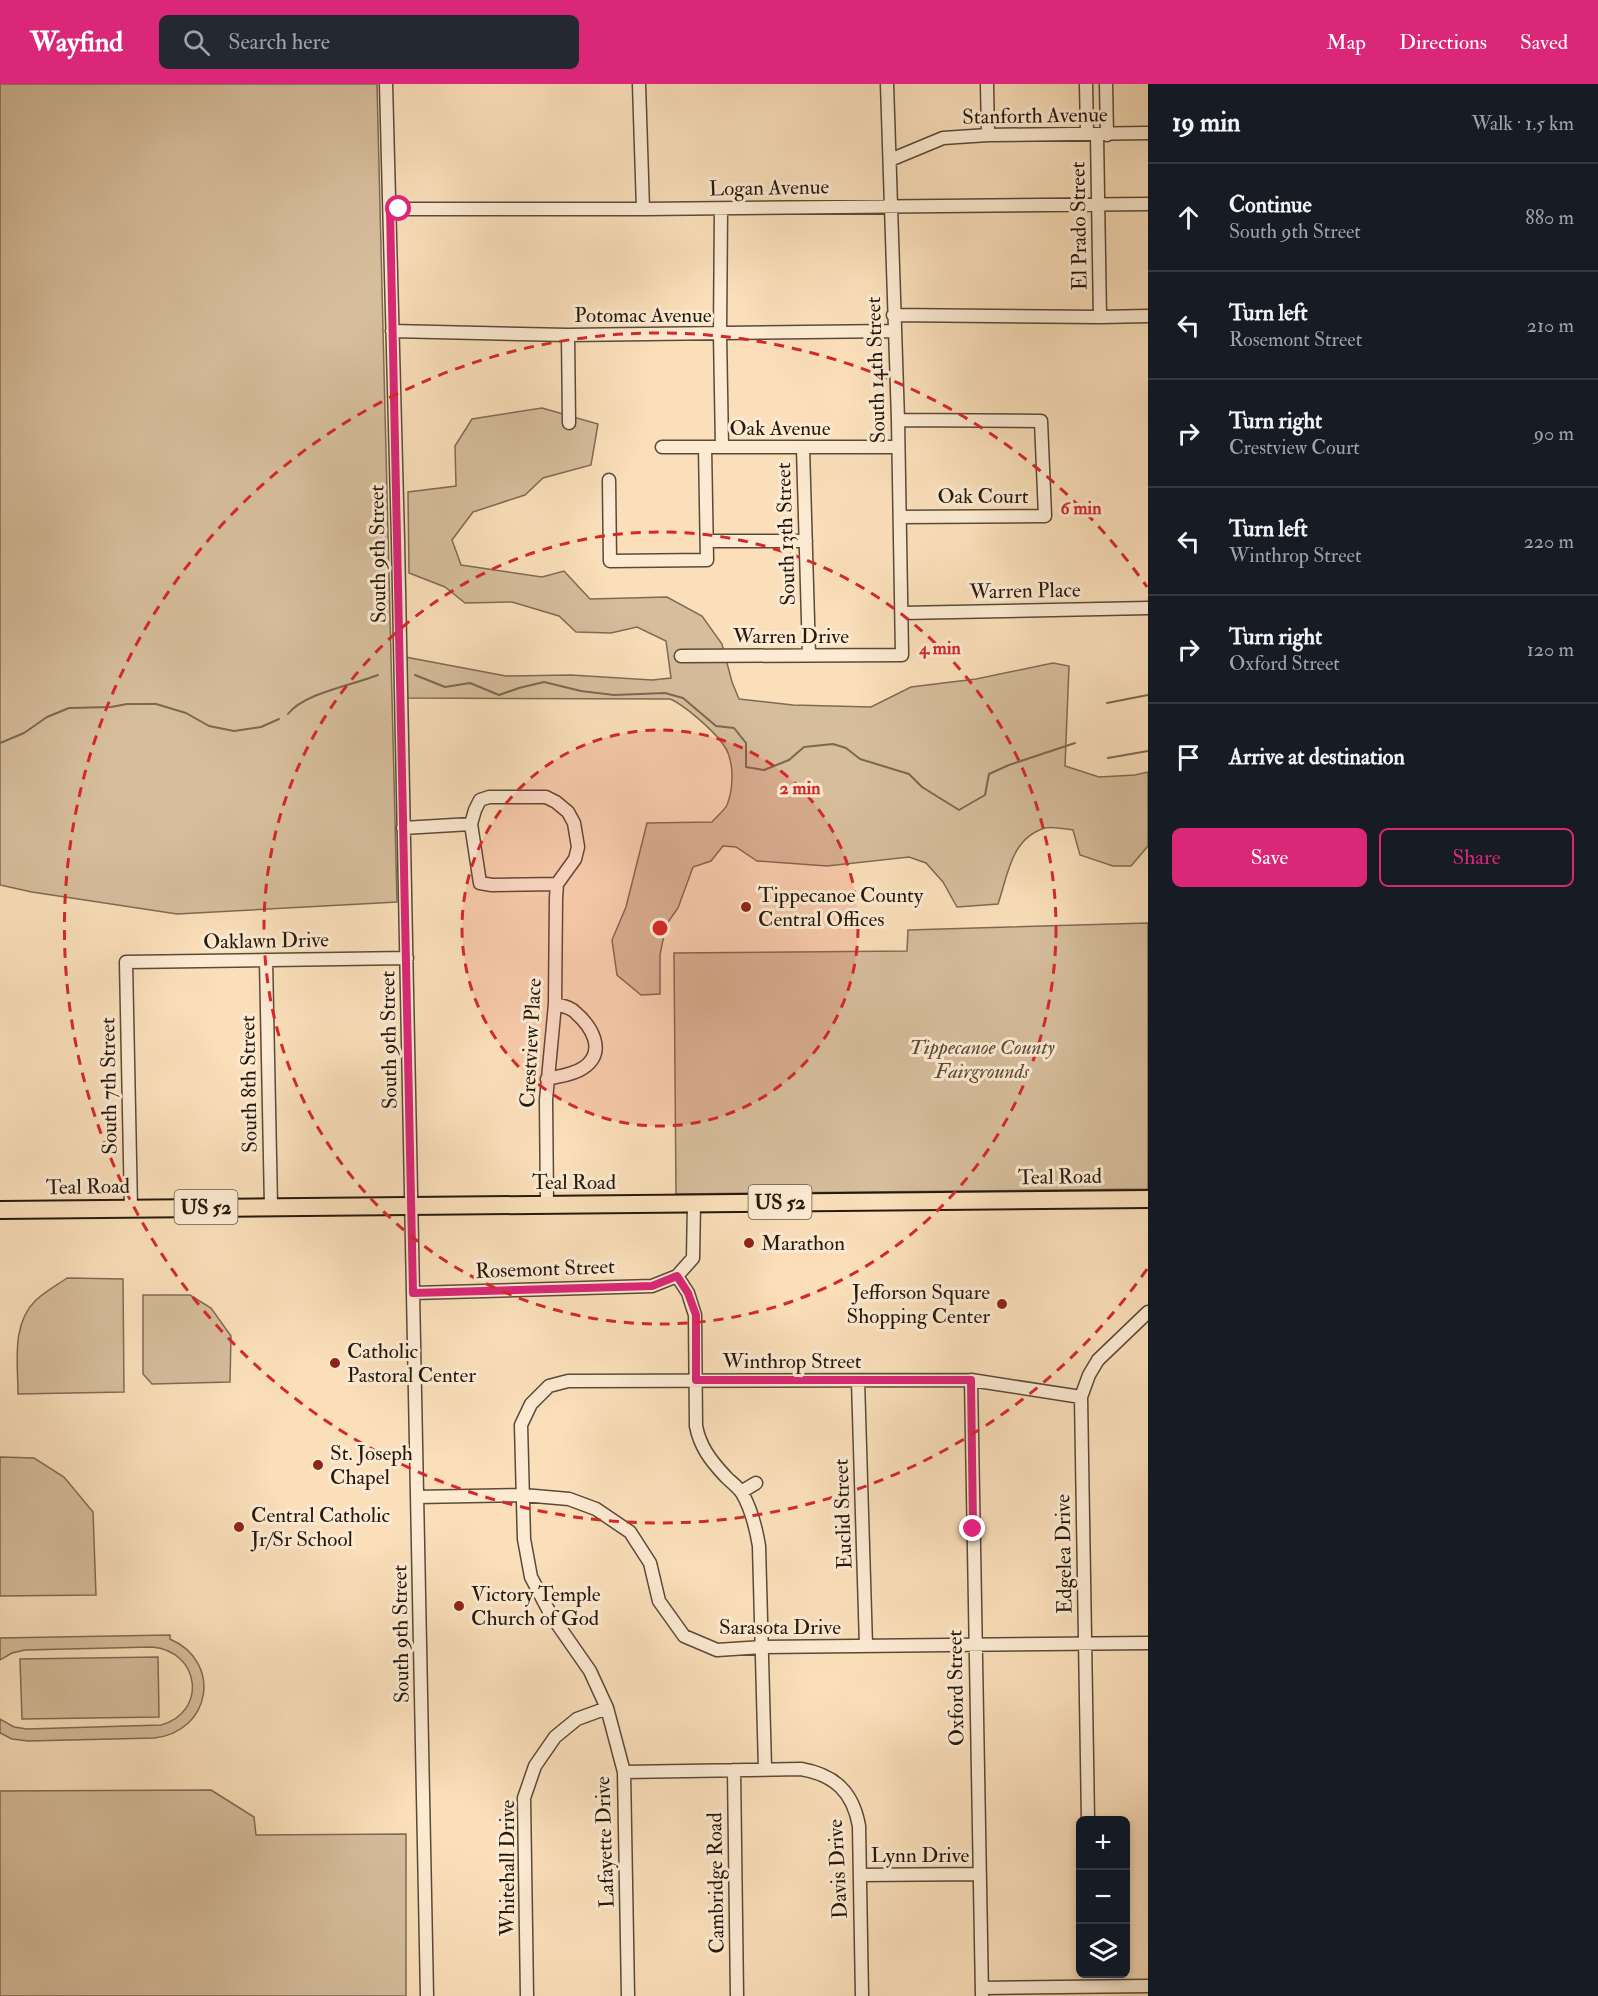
<!DOCTYPE html>
<meta charset="utf-8">
<style>
body{margin:0;font-family:"IM FELL Double Pica",serif;background:#242831;color:#f1f3f6}
.controls{position:absolute;right:18px;bottom:18px;display:grid;overflow:hidden;border-radius:9px;box-shadow:0 3px 9px #0003}
.controls button{width:54px;height:54px;display:grid;place-items:center;padding:0;border:0;border-bottom:2px solid #363941;background:#171b24;color:#f1f3f6;font:30px sans-serif}
.stop{position:absolute;width:18px;height:18px;margin:-14px;border:4px solid #db2777;border-radius:50%;background:#fff}
.stop.end{background:#db2777;border-color:#fff;box-shadow:0 2px 6px #0008}
.list{margin:0;padding:0;list-style:none}
h2{display:flex;justify-content:space-between;align-items:center;height:78px;margin:0;padding:0 24px;font-size:26px}
h2 small{font-size:20px;font-weight:400;color:#9ea1a6}
.list li{display:grid;grid-template-columns:39px 1fr auto;gap:18px;align-items:center;box-sizing:border-box;height:108px;padding:0 24px;border-top:2px solid #363941}
.list b{display:block;font-size:22px;white-space:nowrap}
.list p{margin:0;font-size:20px;white-space:nowrap;color:#9ea1a6}
.list em{font-size:20px;font-style:normal;color:#9ea1a6}
.actions{display:flex;gap:12px;padding:18px 24px}
.actions a{flex:1;padding:14px 0;border:2px solid #db2777;border-radius:9px;text-align:center;font-size:21px;color:#db2777}
.actions .main{background:#db2777;color:#fff}
.icon{flex:none;width:33px;height:33px;fill:none;stroke:currentColor;stroke-width:2;stroke-linecap:round;stroke-linejoin:round}
.map{position:relative;flex:none;width:1148px;height:1912px;overflow:hidden}
header{display:flex;align-items:center;gap:36px;box-sizing:border-box;height:84px;padding:0 30px;background:#db2777;color:#fff}
header strong{font-size:28px}
nav{display:flex;gap:33px;margin-inline-start:auto;font-size:21px}
.search{width:420px;height:54px;background:#242831;display:flex;align-items:center;gap:15px;box-sizing:border-box;padding:0 21px;border-radius:9px;color:#9ea1a6;font-size:22px}
main{display:flex}
aside{flex:1;background:#171b24}
.map>svg:first-child{display:block}
.green{fill:#d6bd9c;stroke:#7e6b54;stroke-width:1.5}
.lines{fill:none;stroke-linecap:round;stroke-linejoin:round}
.stream{stroke:#7a6851;stroke-width:2}
.minor-casing{stroke:#5a4a38;stroke-width:15}
.major-casing{stroke:#25190c;stroke-width:20}
.minor{stroke:#fcead2;stroke-width:12}
.major{stroke:#fadfba;stroke-width:16}
.route{stroke:#db2777;stroke-width:8}
.ring{fill:none;stroke:#d62828;stroke-width:3;stroke-dasharray:10 8}
.poi-dot{fill:#8f2418;stroke:#fcead2;stroke-width:2}
.labels{text-anchor:middle;dominant-baseline:central;stroke-width:6;stroke-linejoin:round;paint-order:stroke}
.shield{fill:#fcead2;stroke:#665847;stroke-width:1.5}
.shield-label{font-size:20px;font-weight:bold;fill:#25190c}
.street-label{font-size:21px;fill:#25190c;stroke:#fcead2}
.poi-label{font-size:21px;fill:#25190c;stroke:#fcead2;text-anchor:start}
.park-label{font-size:21px;font-style:italic;fill:#5a4a37;stroke:#fcead2}
.centre{fill:#d62828;stroke:#fcead2;stroke-width:3}
.ring-label{font-size:18px;text-anchor:middle;font-weight:bold;fill:#d62828;stroke:#fcead2;stroke-width:6;stroke-linejoin:round;paint-order:stroke}
</style>
<header>
<strong>Wayfind</strong>
<div class="search"><svg class="icon" aria-label="search" viewBox="0 0 24 24"><circle cx="10" cy="10" r="6"/><path d="M15 15l6 6"/></svg>Search here</div>
<nav><a>Map</a><a>Directions</a><a>Saved</a></nav>
</header>
<main>
<div class="map">
<svg width="1148" height="1912" viewBox="0 0 1148 1912">
<rect width="100%" height="100%" fill="#fadfba"/>
<filter id="stains"><feTurbulence type="fractalNoise" baseFrequency=".00333" numOctaves="4"/><feColorMatrix values="0 0 0 0 .2 0 0 0 0 .09 0 0 0 0 .02 0 0 0 .5 -.17"/></filter>
<radialGradient id="worn" r=".72"><stop offset=".6" stop-color="#630" stop-opacity="0"/><stop offset="1" stop-color="#630" stop-opacity=".3"/></radialGradient>
<path class="green" d="M0 0H377L397 818 177 830 32 808 0 801Z
M542 324 598 340 591 381 543 394 525 411 473 428 452 456 461 481 542 493 564 487 590 515 667 513 702 532 722 560 732 598 739 615 793 621 871 623 911 603 976 595 1053 579 1069 582 1065 682 1099 693 1135 691 1148 688V762L1131 782H1113L1080 771 1073 746C1065 745 1053 742 1045 744 1011 754 1008 791 998 820L957 823 943 798 926 779 909 773 827 782 757 777 736 763 723 762 711 777 693 783 678 824 666 841 660 871V910L641 911 617 891 612 856 626 823 647 739 712 738C716 733 724 727 727 721 733 706 734 684 728 669 722 653 686 622 670 615L406 614 405 573 506 592 571 591 652 596 671 594 666 557 637 543 611 549 576 548 559 532 512 518 465 519 445 503 409 489 408 408 456 402 455 362 472 335Z
M1148 839V1105L676 1110 674 869 907 867 908 846Z
M67 1194 123 1195 124 1308 18 1310C18 1279 11 1240 36 1216 45 1208 57 1201 67 1194Z
M143 1211H190L211 1224 231 1252 230 1298 152 1300 143 1290Z
M0 1373 34 1374 64 1393 93 1428 96 1511 0 1512Z
M170 1551V1555C223 1578 211 1648 154 1654L28 1657 12 1655 0 1649V1635L14 1643 27 1645 161 1641C208 1628 200 1567 152 1563L25 1566 12 1569 0 1576V1554Z
M158 1573 159 1633 22 1635 20 1575Z
M211 1706 254 1733 256 1751 406 1750V1912H0V1707Z"/>
<g class="lines">
<path class="stream" d="M415 591 445 603 470 599 499 611 519 604 544 598 581 607 614 611 665 609 683 614 716 642 734 644 746 659V683L764 686 789 676 804 663 833 660 846 664 860 675 909 690 922 703 959 726 985 711 989 690 1009 681 1075 659
M1107 619 1148 611
M288 630C304 609 353 601 378 591
M0 659 24 649 47 633 69 624 111 623 127 620H156L186 629 209 642 234 647 261 643 279 635
M1108 674 1148 667"/>
<defs>
<path id="minor" d="M386 0 398 456 427 1912
M639 0 643 125
M987 0 988 51
M1086 0 1087 49
M1106 0 1107 51
M1097 51 1100 233
M890 76 943 54 988 51 1148 49
M390 125H643L1148 120
M721 125 720 250 722 363
M893 231 1100 233 1148 232
M392 247 568 251 894 247
M568 251 569 339
M898 336 1041 337 1045 432 900 433
M662 363H898
M803 364 809 571
M609 396 610 477 707 476 705 363
M707 457H806
M902 529 1148 524
M681 572 902 571 898 336 887 0
M471 740 480 799 492 801 557 800
M403 744 471 740 475 726 480 716 489 713H546L556 718 568 728 574 739 578 763 575 775 557 800 556 814 555 920 546 1016 547 1121
M266 876 271 1122
M547 995C559 992 573 991 583 984 607 968 592 943 576 929 571 923 562 922 555 920
M694 1119 693 1174 677 1192 688 1209 695 1231 696 1342C700 1363 711 1377 726 1393 731 1398 738 1403 742 1409 752 1426 756 1444 759 1462L765 1685
M131 1125 126 878 407 874
M413 1209 652 1202 677 1192
M971 1296 982 1912
M858 1297 866 1562
M741 1408 756 1399
M417 1413 523 1411 569 1415 596 1425 630 1448 650 1479 659 1517 684 1552 717 1566 763 1563 1148 1559
M734 1686 737 1912
M624 1688 801 1685C835 1691 853 1708 859 1742L862 1912
M1088 1736 1081 1313 1089 1291 1098 1276 1148 1228
M860 1791 980 1790
M982 1904 1148 1902
M527 1912 524 1714 535 1682 555 1653 577 1635 607 1624
M628 1912 624 1688 607 1624 590 1587 551 1531 531 1493 524 1455 521 1341 531 1320 549 1302 568 1297 971 1296 1081 1313"/>
<path id="major" d="M0 1126 1148 1115"/>
</defs>
<use href="#minor" class="minor-casing"/>
<use href="#major" class="major-casing"/>
<use href="#minor" class="minor"/>
<use href="#major" class="major"/>
</g>
<g class="lines">
<path class="route" d="M399 125H390L413 1209 652 1202 677 1192 688 1209 696 1231V1296H971L973 1445"/>
</g>
<circle cx="660" cy="844" r="198" fill="#d62828" fill-opacity=".12"/>
<g class="ring">
<circle cx="660" cy="844" r="198"/>
<circle cx="660" cy="844" r="396"/>
<path d="M1147 1185A595 595 0 1 1 1147 503"/>
</g>
<g class="poi-dot">
<circle cx="746" cy="823" r="6"/>
<circle cx="749" cy="1159" r="6"/>
<circle cx="1002" cy="1220" r="6"/>
<circle cx="335" cy="1279" r="6"/>
<circle cx="318" cy="1381" r="6"/>
<circle cx="239" cy="1443" r="6"/>
<circle cx="459" cy="1522" r="6"/>
</g>
<g class="labels">
<g class="shield">
<rect x="748.5" y="1101" width="63" height="34" rx="4.5"/>
<rect x="174.5" y="1106" width="63" height="34" rx="4.5"/>
</g>
<g class="shield-label">
<text x="780" y="1118">US 52</text>
<text x="206" y="1123">US 52</text>
</g>
<g class="street-label">
<text transform="translate(1035 32) rotate(-1)">Stanforth Avenue</text>
<text transform="translate(769 104) rotate(-1)">Logan Avenue</text>
<text transform="translate(1079 142) rotate(-91)">El Prado Street</text>
<text x="643" y="231">Potomac Avenue</text>
<text transform="translate(876 286) rotate(-92)">South 14th Street</text>
<text x="780" y="344">Oak Avenue</text>
<text x="983" y="412">Oak Court</text>
<text transform="translate(786 450) rotate(-92)">South 13th Street</text>
<text transform="translate(378 470) rotate(-91)">South 9th Street</text>
<text transform="translate(1025 507) rotate(-1)">Warren Place</text>
<text x="791" y="552">Warren Drive</text>
<text transform="translate(266 857) rotate(-1)">Oaklawn Drive</text>
<text transform="translate(389 956) rotate(-91)">South 9th Street</text>
<text transform="translate(531 959) rotate(-87)">Crestview Place</text>
<text transform="translate(249 1000) rotate(-91)">South 8th Street</text>
<text transform="translate(109 1002) rotate(-91)">South 7th Street</text>
<text transform="translate(1060 1093) rotate(-1)">Teal Road</text>
<text x="574" y="1098">Teal Road</text>
<text transform="translate(88 1103) rotate(-1)">Teal Road</text>
<text transform="translate(545 1185) rotate(-2)">Rosemont Street</text>
<text x="792" y="1277">Winthrop Street</text>
<text transform="translate(843 1430) rotate(-92)">Euclid Street</text>
<text transform="translate(1064 1470) rotate(-91)">Edgelea Drive</text>
<text x="780" y="1543">Sarasota Drive</text>
<text transform="translate(401 1550) rotate(-91)">South 9th Street</text>
<text transform="translate(956 1604) rotate(-91)">Oxford Street</text>
<text transform="translate(605 1758) rotate(-92)">Lafayette Drive</text>
<text x="920" y="1771">Lynn Drive</text>
<text transform="translate(507 1784) rotate(-90)">Whitehall Drive</text>
<text transform="translate(838 1785) rotate(-93)">Davis Drive</text>
<text transform="translate(716 1799) rotate(-91)">Cambridge Road</text>
</g>
<g class="poi-label">
<text x="758" y="811">Tippecanoe County<tspan x="758" dy="24">Central Offices</tspan></text>
<text x="761" y="1159">Marathon</text>
<text x="990" y="1208" text-anchor="end">Jefforson Square<tspan x="990" dy="24">Shopping Center</tspan></text>
<text x="347" y="1267">Catholic<tspan x="347" dy="24">Pastoral Center</tspan></text>
<text x="330" y="1369">St. Joseph<tspan x="330" dy="24">Chapel</tspan></text>
<text x="251" y="1431">Central Catholic<tspan x="251" dy="24">Jr/Sr School</tspan></text>
<text x="471" y="1510">Victory Temple<tspan x="471" dy="24">Church of God</tspan></text>
</g>
<g class="park-label">
<text x="982" y="963">Tippecanoe County<tspan x="982" dy="24">Fairgrounds</tspan></text>
</g>
</g>
<circle cx="660" cy="844" r="9" class="centre"/>
<g class="ring-label">
<text x="1081" y="430">6 min</text>
<text x="940" y="570">4 min</text>
<text x="800" y="710">2 min</text>
</g>
<rect width="100%" height="100%" filter="url(#stains)"/>
<rect width="100%" height="100%" fill="url(#worn)"/>
</svg>
<div class="controls">
<button>+</button>
<button>−</button>
<button><svg class="icon" aria-label="layers" viewBox="0 0 24 24"><path d="M12 4l9 5-9 5-9-5zM3 14l9 5 9-5"/></svg></button>
</div>
<div class="stop" style="left:399px;top:125px"></div>
<div class="stop end" style="left:973px;top:1445px"></div>
</div>
<aside>
<h2>19 min<small>Walk · 1.5 km</small></h2>
<ul class="list">
<li><svg class="icon" aria-label="ahead" viewBox="0 0 24 24"><path d="M12 20V5M6 11l6-6 6 6"/></svg><div><b>Continue</b><p>South 9th Street</p></div><em>880 m</em></li>
<li><svg class="icon" aria-label="left" viewBox="0 0 24 24"><path d="M17 20v-9H6M10 6l-5 5 5 5"/></svg><div><b>Turn left</b><p>Rosemont Street</p></div><em>210 m</em></li>
<li><svg class="icon" aria-label="right" viewBox="0 0 24 24"><path d="M7 20v-9h11M14 6l5 5-5 5"/></svg><div><b>Turn right</b><p>Crestview Court</p></div><em>90 m</em></li>
<li><svg class="icon" aria-label="left" viewBox="0 0 24 24"><path d="M17 20v-9H6M10 6l-5 5 5 5"/></svg><div><b>Turn left</b><p>Winthrop Street</p></div><em>220 m</em></li>
<li><svg class="icon" aria-label="right" viewBox="0 0 24 24"><path d="M7 20v-9h11M14 6l5 5-5 5"/></svg><div><b>Turn right</b><p>Oxford Street</p></div><em>120 m</em></li>
<li><svg class="icon" aria-label="arrive" viewBox="0 0 24 24"><path d="M6 21V4h12l-3 4 3 4H6"/></svg><div><b>Arrive at destination</b></div></li>
</ul>
<div class="actions"><a class="main">Save</a><a>Share</a></div>
</aside>
</main>
